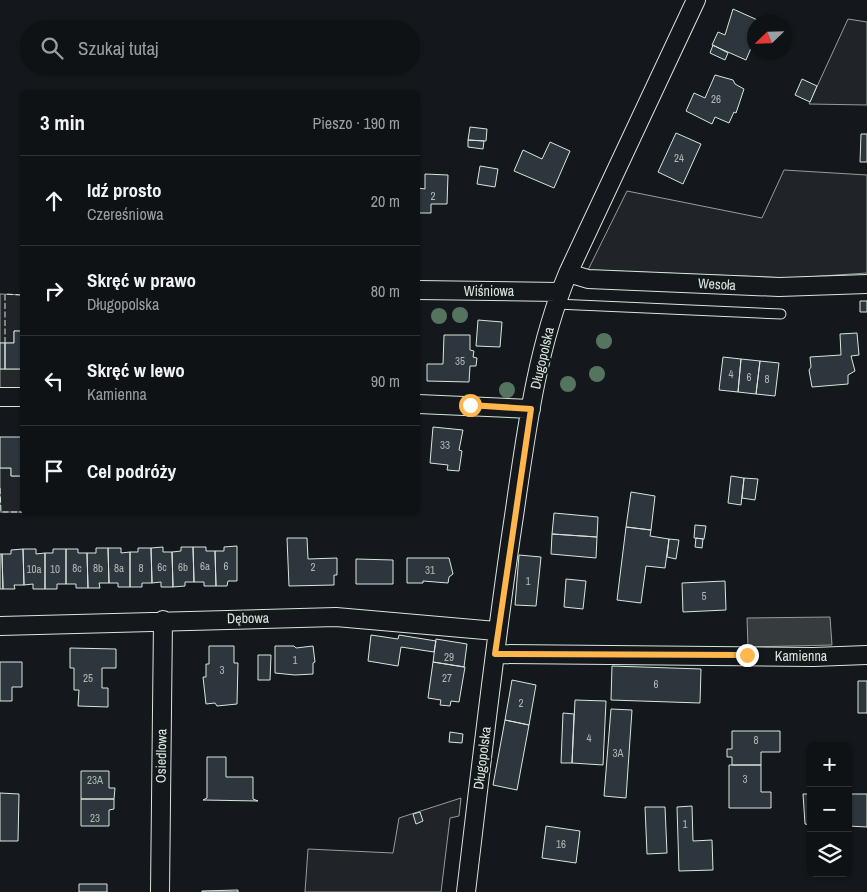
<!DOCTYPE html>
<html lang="pl">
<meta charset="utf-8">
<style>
body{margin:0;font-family:"Archivo Narrow",sans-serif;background:#181b1e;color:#f1f3f6}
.controls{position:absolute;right:15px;bottom:15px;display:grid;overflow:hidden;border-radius:8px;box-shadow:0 1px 4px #0004}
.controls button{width:45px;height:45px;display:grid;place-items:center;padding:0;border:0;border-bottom:1px solid #2f3234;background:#0f1215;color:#f1f3f6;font:25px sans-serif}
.compass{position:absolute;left:747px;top:15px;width:45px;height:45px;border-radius:50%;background:#0f1215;box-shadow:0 1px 4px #0004;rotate:247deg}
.stop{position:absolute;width:15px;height:15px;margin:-11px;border:4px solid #ffb74d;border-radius:50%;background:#fff}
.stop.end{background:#ffb74d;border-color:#fff;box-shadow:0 1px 5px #0008}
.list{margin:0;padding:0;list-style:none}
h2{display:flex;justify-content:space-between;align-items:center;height:65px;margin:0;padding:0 20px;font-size:21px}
h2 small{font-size:16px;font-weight:400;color:#9b9ea0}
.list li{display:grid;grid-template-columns:32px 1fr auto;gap:15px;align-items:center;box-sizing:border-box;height:90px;padding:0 20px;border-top:1px solid #2f3234}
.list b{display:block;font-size:19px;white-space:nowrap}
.list p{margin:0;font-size:16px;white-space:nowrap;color:#9b9ea0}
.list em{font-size:16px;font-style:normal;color:#9b9ea0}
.icon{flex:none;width:28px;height:28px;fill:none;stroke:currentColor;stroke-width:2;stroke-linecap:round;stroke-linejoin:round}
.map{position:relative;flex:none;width:867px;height:892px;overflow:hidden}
.search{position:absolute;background:#0f1215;box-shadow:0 1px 4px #0004;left:20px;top:20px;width:400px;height:55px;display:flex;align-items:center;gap:12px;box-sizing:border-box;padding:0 18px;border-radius:28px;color:#9b9ea0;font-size:19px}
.panel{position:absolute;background:#0f1215;box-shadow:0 1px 4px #0004;left:20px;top:90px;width:400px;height:425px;border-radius:8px}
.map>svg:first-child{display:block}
.green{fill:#202428;stroke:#939e99}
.parking{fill:#24282b;stroke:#939e99}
.water{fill:#363b3e;stroke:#939e99}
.building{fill:#2c363c;stroke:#d8e6dc}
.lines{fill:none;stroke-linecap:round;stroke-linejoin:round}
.service-casing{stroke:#d8e6dc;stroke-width:11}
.minor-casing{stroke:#d8e6dc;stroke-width:20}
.service{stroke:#14181c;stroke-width:9}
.minor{stroke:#14181c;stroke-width:18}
.fence{stroke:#d8e6dc;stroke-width:1;stroke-dasharray:6 2.5;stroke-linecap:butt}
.tree{fill:#55745f}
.route{stroke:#ffb74d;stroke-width:6}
.labels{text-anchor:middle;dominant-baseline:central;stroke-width:4;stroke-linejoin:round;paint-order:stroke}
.number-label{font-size:11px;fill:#adbab4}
.street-label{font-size:14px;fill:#d8e6dc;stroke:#14181c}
</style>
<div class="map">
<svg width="867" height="892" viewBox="0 0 867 892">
<rect width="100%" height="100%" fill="#14181c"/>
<path class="green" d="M848 19 867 22V105L809 104Z
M784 170 867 175V273L790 278 588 270 627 191 762 218Z
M0 294 22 295V331H14V343H0Z
M0 468H11V476H22V512H0Z
M461 798 459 816 450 818 441 892H305L308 849 393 853 399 818Z"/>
<path class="parking" d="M0 369H22V397H0Z"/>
<path class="water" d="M830 617 832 645 748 647 747 618Z"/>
<path class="building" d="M733 9 762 22H754V41L746 60 712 45 718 32 725 35Z
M713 45 728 53 725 60 710 53Z
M715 75 733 80 735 84 744 89 736 113 734 112 729 123 715 117 712 124 686 111 694 93 705 98Z
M802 79 817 86 810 102 795 95Z
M470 127 487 129 486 141 468 140Z
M676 133 701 144 683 184 658 172Z
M861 134H867V162H860Z
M468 140 484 141 483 149 468 147Z
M550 142 570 151 554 188 514 171 523 150 542 159Z
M480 166 498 169 495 187 477 184Z
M425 174 448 175 447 204H431V213H418V188L425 189Z
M860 301H867V312H860Z
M478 320 502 322 500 347 476 346Z
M14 331H22V369H5V343H14Z
M857 333 859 355 851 356 855 371 848 375V384L812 387 809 370 811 367 810 357 841 355 840 334Z
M444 335H470V350L474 351 473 357 477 358 476 366H470L469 382 427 381V364H443Z
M0 343H5V369H0Z
M723 357 741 359 738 392 719 390Z
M741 359 760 361 756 394 738 392Z
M760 361 779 363 775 396 756 394Z
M433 427 463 430 459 450 462 451 459 471 447 470 448 465 430 463Z
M0 437H21L22 476H11V468H0Z
M731 476 744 478 741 505 728 503Z
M744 478 758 479 755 500 742 498Z
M631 492 655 496 651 530 626 527Z
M554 513 598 517 597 537 552 534Z
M695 525 706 526 704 539 694 538Z
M626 527 651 530 650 536 669 539 665 568 646 566 641 603 617 600Z
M552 534 597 537 596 558 551 554Z
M287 538H307L308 559 337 558V575H334V585L289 586Z
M696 538 703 539 702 548 695 547Z
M669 539 679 540 676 559 667 557Z
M237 546V581H228L227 586H216L215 551H224V547Z
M163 547V552H172L173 587H161V582L152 583 151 548Z
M181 547H193L194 582H185V586L173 587 172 552 181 551Z
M193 547H206V551H215L216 586H204V582H194Z
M96 548H108L109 583H99L100 588H88L87 553H96Z
M108 548H121V553L130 552V587H118V583H109Z
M138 548H151L152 583H142V587H130V552H138Z
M23 549H36V554L45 553V589H33V584L24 585Z
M23 549 24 585H14L15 589H3L2 554H11V550Z
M53 549H66V584H57V589H45V553H53Z
M66 549H78V553H87L88 588H76V584H66Z
M0 554H2L3 589H0Z
M519 555 541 557 536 606 515 605Z
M407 558H449L453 574 449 577 448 583 423 581V583H407Z
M356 559 393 560V584H356Z
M566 579 586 581 583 609 564 607Z
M725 581 726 610 683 612 682 583Z
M371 635 398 639 399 635 436 641 434 652 401 647 398 666 368 661Z
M436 639 467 644 464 667 433 662Z
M209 646H234V663H238L237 704 217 706 215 703 206 704 203 677H206V664H209Z
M275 646H294L296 648 313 646 315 662 313 663V674L295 675 275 673Z
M70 648 116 649V668H102V688H108V707L78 706 79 690H74V668H70Z
M258 655H271L270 680H258Z
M0 662H22V687H12V701H0Z
M433 662 465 667 459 702 451 701 450 706 440 705 441 700 428 698Z
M612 666 701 669 700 703 611 700Z
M512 680 536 685 529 725 505 720Z
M858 681H867V713H858Z
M575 700 606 701 603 765 572 763Z
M611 709 632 710 626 798 604 796Z
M563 713 574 714 572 763H561Z
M505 720 529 725 517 790 493 785Z
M732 731H780V752H761V765H732V757H727V749H732Z
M450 732 463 734 462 743 449 742Z
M207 757H226V777H253V799L258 801 203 800 207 798Z
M729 765H761V792H771V808H729Z
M81 771H109V788H115L114 799H81Z
M0 793 19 794 18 841H0Z
M803 794H811V825L805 824Z
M848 794H867V827L848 826Z
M81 799H114V809L109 810V826H81Z
M692 806 693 841 712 840 713 870 679 871 677 807Z
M645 807H665L667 853 647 854Z
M420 812 423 821 416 824 413 814Z
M546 826 580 831 576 863 542 858Z
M79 884H107V892H79Z
M238 890V892H202V891Z"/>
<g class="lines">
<defs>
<path id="service" d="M556 304 781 314"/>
<path id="minor" d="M568 273 588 279 779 287 867 284
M418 290 560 292
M0 397H22
M418 404 531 409
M0 626 336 617 496 631
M495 654 813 657 867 655
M160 892 163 620
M466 892C481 767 495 641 514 516 526 434 536 350 568 273L696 0"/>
</defs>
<use href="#service" class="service-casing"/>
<use href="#minor" class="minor-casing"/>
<use href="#service" class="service"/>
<use href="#minor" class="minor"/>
<path class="fence" d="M5 343V294L22 295
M21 417V437
M22 476V496
M0 488 1 512H22"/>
</g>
<g class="tree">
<circle cx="460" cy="315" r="8"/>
<circle cx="439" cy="316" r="8"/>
<circle cx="604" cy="341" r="8"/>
<circle cx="597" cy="374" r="8"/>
<circle cx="568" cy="384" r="8"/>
<circle cx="507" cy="390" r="8"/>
</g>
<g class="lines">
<path class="route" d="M470 405 531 409 495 654 747 655"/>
</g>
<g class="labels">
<g class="number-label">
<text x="716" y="99">26</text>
<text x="679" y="158">24</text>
<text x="433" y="196">2</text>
<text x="460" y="361">35</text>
<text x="731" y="374">4</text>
<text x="749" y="377">6</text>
<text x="767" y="379">8</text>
<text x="445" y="445">33</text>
<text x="205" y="566">6a</text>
<text x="226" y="566">6</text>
<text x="162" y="567">6c</text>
<text x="183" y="567">6b</text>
<text x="313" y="567">2</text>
<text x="77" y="568">8c</text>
<text x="98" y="568">8b</text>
<text x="119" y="568">8a</text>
<text x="141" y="568">8</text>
<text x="34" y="569">10a</text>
<text x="55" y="569">10</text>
<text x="430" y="570">31</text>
<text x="528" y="581">1</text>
<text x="704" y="596">5</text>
<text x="449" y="657">29</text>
<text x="295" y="660">1</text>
<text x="222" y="670">3</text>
<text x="88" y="678">25</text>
<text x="447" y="678">27</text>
<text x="656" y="684">6</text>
<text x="521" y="703">2</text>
<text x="589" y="738">4</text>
<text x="756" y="740">8</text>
<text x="618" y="753">3A</text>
<text x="745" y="779">3</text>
<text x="95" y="780">23A</text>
<text x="95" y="818">23</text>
<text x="685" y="824">1</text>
<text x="561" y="844">16</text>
</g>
<g class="street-label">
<text transform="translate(717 284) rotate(3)">Wesoła</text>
<text x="489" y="291">Wiśniowa</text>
<text transform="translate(542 358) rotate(-77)">Długopolska</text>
<text transform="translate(248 618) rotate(-1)">Dębowa</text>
<text x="801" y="656">Kamienna</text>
<text transform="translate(161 756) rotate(-89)">Osiedlowa</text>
<text transform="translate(482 758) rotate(-83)">Długopolska</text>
</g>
</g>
</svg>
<div class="controls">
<button>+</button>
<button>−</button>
<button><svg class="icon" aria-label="layers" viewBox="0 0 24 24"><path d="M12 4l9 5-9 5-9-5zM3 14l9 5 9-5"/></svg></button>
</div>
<svg class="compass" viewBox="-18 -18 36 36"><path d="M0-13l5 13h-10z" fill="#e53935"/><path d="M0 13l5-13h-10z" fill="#9b9ea0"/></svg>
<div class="stop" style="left:470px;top:405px"></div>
<div class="stop end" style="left:747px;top:655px"></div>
<div class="search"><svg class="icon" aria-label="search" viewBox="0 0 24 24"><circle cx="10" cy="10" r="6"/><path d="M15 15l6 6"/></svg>Szukaj tutaj</div>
<section class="panel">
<h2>3 min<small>Pieszo · 190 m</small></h2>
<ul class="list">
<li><svg class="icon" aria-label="ahead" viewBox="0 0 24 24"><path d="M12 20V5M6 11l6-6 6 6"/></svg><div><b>Idź prosto</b><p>Czereśniowa</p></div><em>20 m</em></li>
<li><svg class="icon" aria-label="right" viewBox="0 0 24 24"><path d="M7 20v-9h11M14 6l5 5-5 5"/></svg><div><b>Skręć w prawo</b><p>Długopolska</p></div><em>80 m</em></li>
<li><svg class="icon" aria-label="left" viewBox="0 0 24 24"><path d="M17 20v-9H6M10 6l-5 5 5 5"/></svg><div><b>Skręć w lewo</b><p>Kamienna</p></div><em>90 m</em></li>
<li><svg class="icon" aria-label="arrive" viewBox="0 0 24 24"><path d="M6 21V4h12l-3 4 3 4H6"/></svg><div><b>Cel podróży</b></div></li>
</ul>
</section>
</div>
